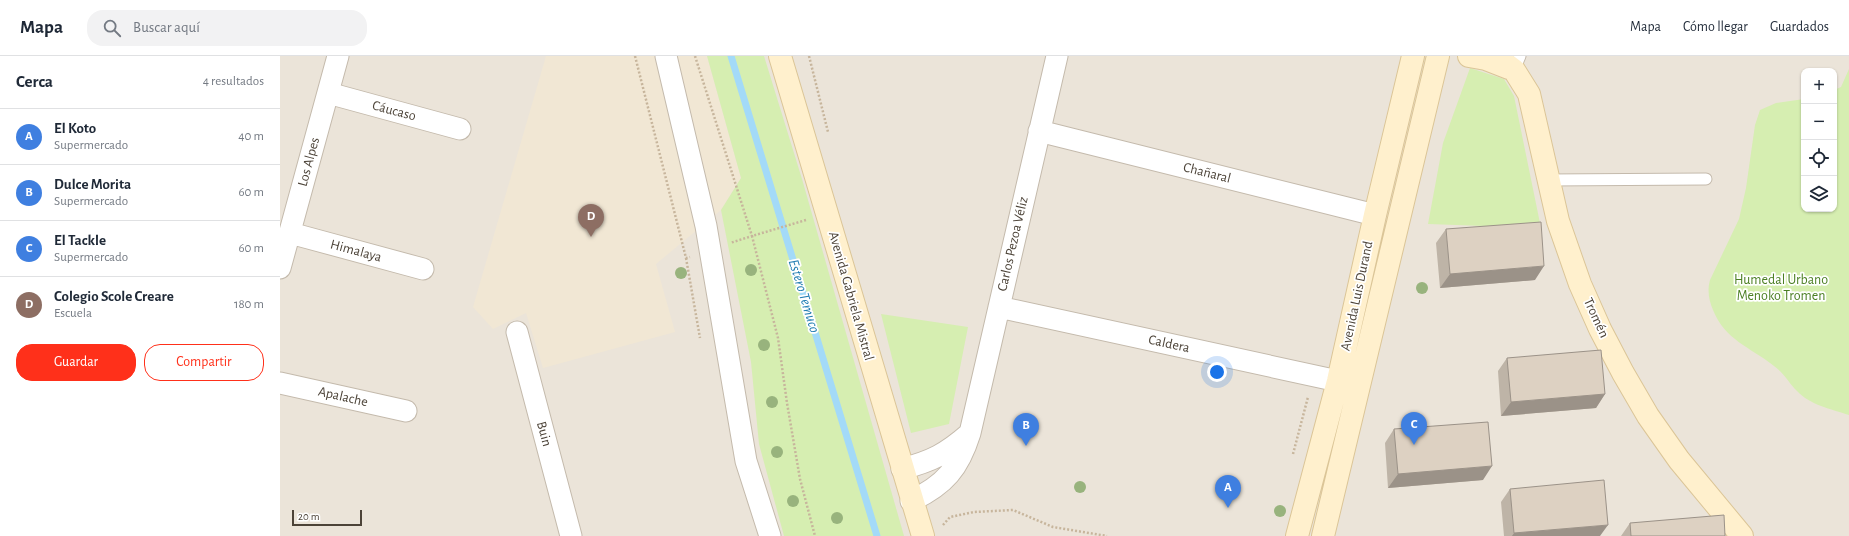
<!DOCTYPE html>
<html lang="es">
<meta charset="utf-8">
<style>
body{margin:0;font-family:"Alegreya Sans",sans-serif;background:#f2f2f3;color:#1f2937}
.controls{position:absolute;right:12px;top:12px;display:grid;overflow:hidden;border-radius:8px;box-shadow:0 1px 3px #0004}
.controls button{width:36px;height:36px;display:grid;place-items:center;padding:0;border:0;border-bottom:1px solid #e0e1e3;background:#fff;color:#1f2937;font:20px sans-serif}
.scale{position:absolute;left:12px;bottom:10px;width:70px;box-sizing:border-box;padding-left:4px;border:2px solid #4c4338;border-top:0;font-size:11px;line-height:14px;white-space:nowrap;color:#4c4338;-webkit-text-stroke:3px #fff;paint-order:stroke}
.you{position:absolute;left:937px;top:316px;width:14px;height:14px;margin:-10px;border:3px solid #fff;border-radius:50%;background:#1a73e8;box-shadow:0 0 0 6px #1a73e833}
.badge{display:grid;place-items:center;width:26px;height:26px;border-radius:50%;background:#ff301a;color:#fff;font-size:13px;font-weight:700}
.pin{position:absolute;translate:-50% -33px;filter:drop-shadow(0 1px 2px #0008)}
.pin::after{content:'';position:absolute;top:21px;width:14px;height:12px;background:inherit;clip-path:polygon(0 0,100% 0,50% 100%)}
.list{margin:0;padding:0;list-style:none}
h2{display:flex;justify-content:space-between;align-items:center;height:52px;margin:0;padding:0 16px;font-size:17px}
h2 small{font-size:13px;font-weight:400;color:#747a83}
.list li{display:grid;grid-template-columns:26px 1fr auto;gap:12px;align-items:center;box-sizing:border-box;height:56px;padding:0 16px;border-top:1px solid #e0e1e3}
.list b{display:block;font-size:15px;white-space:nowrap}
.list p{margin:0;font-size:13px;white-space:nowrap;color:#747a83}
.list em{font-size:13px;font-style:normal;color:#747a83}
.actions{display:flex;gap:8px;padding:12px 16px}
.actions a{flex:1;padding:9px 0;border:1px solid #ff301a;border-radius:16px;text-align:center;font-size:14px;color:#ff301a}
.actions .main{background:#ff301a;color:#fff}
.icon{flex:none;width:22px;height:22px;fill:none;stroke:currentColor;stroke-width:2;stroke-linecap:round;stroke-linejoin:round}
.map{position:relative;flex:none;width:1569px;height:480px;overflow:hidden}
header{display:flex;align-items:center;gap:24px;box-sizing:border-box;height:56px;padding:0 20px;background:#fff;border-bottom:1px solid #e0e1e3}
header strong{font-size:19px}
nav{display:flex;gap:22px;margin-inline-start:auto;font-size:14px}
.search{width:280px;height:36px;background:#f2f2f3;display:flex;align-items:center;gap:10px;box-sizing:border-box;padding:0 14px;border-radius:16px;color:#747a83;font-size:15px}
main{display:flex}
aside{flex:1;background:#fff}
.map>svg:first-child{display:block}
.residential{fill:#ebe4d9;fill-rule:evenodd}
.education{fill:#f1e7d4}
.green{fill:#d6eeb1}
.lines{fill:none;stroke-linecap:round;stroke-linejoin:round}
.stream{stroke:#a3daf8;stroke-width:7}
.lane-casing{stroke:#c4baac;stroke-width:13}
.street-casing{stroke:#c4baac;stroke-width:23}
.secondary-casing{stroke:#dbc597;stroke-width:24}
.path{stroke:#c7b59c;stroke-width:2.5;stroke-dasharray:2 2;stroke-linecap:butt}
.lane{stroke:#fff;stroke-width:11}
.street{stroke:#fff;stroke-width:21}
.secondary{stroke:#fff0cd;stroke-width:22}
.tree{fill:#98b37d}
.wall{fill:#beb4a7}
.shaded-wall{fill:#9b9288}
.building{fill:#ddd1c2;stroke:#9b9288}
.labels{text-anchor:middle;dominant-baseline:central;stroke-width:3.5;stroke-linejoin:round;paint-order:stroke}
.street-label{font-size:14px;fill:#4c4338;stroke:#fff}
.park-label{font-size:14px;fill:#4b7f23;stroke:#fff}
.water-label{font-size:15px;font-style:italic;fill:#227db2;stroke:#fff}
</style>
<header>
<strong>Mapa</strong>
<div class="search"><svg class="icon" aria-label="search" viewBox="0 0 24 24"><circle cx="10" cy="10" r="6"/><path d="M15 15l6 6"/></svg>Buscar aquí</div>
<nav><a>Mapa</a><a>Cómo llegar</a><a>Guardados</a></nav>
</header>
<main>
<aside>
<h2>Cerca<small>4 resultados</small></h2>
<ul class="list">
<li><span class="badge" style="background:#3f7fe0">A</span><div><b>El Koto</b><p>Supermercado</p></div><em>40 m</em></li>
<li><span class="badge" style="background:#3f7fe0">B</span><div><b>Dulce Morita</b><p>Supermercado</p></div><em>60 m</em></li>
<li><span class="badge" style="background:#3f7fe0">C</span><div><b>El Tackle</b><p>Supermercado</p></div><em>60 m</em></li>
<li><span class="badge" style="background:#8d6e63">D</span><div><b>Colegio Scole Creare</b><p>Escuela</p></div><em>180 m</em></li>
</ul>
<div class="actions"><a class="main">Guardar</a><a>Compartir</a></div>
</aside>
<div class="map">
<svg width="1569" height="480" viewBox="0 0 1569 480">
<rect width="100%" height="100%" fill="#f7f3eb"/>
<path class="residential" d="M0 0H1569V480H0ZM1524 15H1554V153H1524Z"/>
<path class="education" d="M266 0H427L461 122 441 154 376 208 395 276 263 312 246 257 213 273 193 251Z"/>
<path class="green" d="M427 0H484L522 123 624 480H504L479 388 471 306 441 154 461 122Z
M1190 12 1224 23 1234 40 1261 172 1148 168 1163 87Z
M1569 13V359C1551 353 1530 349 1517 335 1509 327 1504 317 1494 310 1470 291 1445 284 1433 254 1429 244 1427 235 1430 224L1459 163 1466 132 1475 69 1480 54 1496 47 1524 43V153H1554V34L1561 31Z
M601 258 688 271 669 368 631 377Z"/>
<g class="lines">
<path class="stream" d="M451 0 597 480"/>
<defs>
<path id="lane" d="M1234 14 1240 0
M1268 124 1426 123"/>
<path id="street" d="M386 0 426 170 466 405 490 480
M48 37 180 73
M759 75 1095 159
M10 177 143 213
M0 212 58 0
M719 251 1058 325
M237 276 291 480
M0 327 126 355
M622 413C652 405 666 398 690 377
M631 445C665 429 679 412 690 377L777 0"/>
<path id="secondary" d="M500 0 643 480
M1189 0 1206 3 1229 12
M1215 0 1234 14 1249 38 1278 165 1300 228 1320 273 1343 317 1368 360 1399 404 1462 480
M1017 480 1058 325 1095 159 1133 0
M1043 480 1158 0"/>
</defs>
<use href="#lane" class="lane-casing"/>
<use href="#street" class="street-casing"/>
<use href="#secondary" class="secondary-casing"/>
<path class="path" d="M355 0 406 202 410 201
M415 0 472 180 450 187
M529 0 548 76
M526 164 472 180 498 282 507 347 520 423 535 480
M406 202 420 282
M1013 398 1028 341
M663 469 670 461 694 456 733 454 773 471 827 480"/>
<use href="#lane" class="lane"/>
<use href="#street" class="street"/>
<use href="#secondary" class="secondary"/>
</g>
<g class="tree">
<circle cx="471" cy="214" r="6"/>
<circle cx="401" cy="217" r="6"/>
<circle cx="1142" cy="232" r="6"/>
<circle cx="484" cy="289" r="6"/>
<circle cx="492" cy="346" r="6"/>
<circle cx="497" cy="396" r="6"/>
<circle cx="800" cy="431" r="6"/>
<circle cx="513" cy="445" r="6"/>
<circle cx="1000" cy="455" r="6"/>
<circle cx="557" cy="462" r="6"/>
</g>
<path class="wall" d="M1166 173 1255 224 1160 232 1156 187Z
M1227 302 1325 338 1316 352 1221 360 1218 315Z
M1114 373 1203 424 1108 432 1105 387Z
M1230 433 1320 480H1224L1221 446Z
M1350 467 1445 480H1341Z"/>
<path class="shaded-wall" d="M1264 210 1255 224 1160 232 1170 218Z
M1325 338 1316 352 1221 360 1231 346Z
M1212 410 1203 424 1108 432 1118 418Z
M1328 469 1320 480H1232L1234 477Z"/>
<path class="building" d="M1261 166 1264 210 1170 218 1166 173Z
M1321 294 1325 338 1231 346 1227 302Z
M1208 366 1212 410 1118 418 1114 373Z
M1324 424 1328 469 1234 477 1230 433Z
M1444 459 1445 480H1351L1350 467Z"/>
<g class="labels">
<g class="street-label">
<text transform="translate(114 55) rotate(15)">Cáucaso</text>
<text transform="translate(29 106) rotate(-75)">Los Alpes</text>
<text transform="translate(927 117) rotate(14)">Chañaral</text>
<text transform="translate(733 188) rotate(-77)">Carlos Pezoa Véliz</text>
<text transform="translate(76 195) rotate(15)">Himalaya</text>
<text transform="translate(571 240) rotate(74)">Avenida Gabriela Mistral</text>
<text transform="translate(1077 240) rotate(-78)">Avenida Luis Durand</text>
<text transform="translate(1316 262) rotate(65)">Tromén</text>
<text transform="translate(889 288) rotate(12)">Caldera</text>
<text transform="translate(63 341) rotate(13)">Apalache</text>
<text transform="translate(264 378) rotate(75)">Buin</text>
</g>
<g class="park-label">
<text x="1501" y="224">Humedal Urbano<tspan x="1501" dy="16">Menoko Tromen</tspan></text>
</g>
<g class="water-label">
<text transform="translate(524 240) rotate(73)">Estero Temuco</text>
</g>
</g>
</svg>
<div class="controls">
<button>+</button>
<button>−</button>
<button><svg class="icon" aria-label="locate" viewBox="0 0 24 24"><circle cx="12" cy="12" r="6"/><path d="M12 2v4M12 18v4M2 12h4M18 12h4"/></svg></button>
<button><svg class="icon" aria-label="layers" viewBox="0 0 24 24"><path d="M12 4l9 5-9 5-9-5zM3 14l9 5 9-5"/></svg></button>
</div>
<div class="scale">20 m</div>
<div class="you"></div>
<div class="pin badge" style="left:948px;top:452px;background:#3f7fe0">A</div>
<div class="pin badge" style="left:746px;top:390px;background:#3f7fe0">B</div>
<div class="pin badge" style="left:1134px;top:389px;background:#3f7fe0">C</div>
<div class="pin badge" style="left:311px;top:181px;background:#8d6e63">D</div>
</div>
</main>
